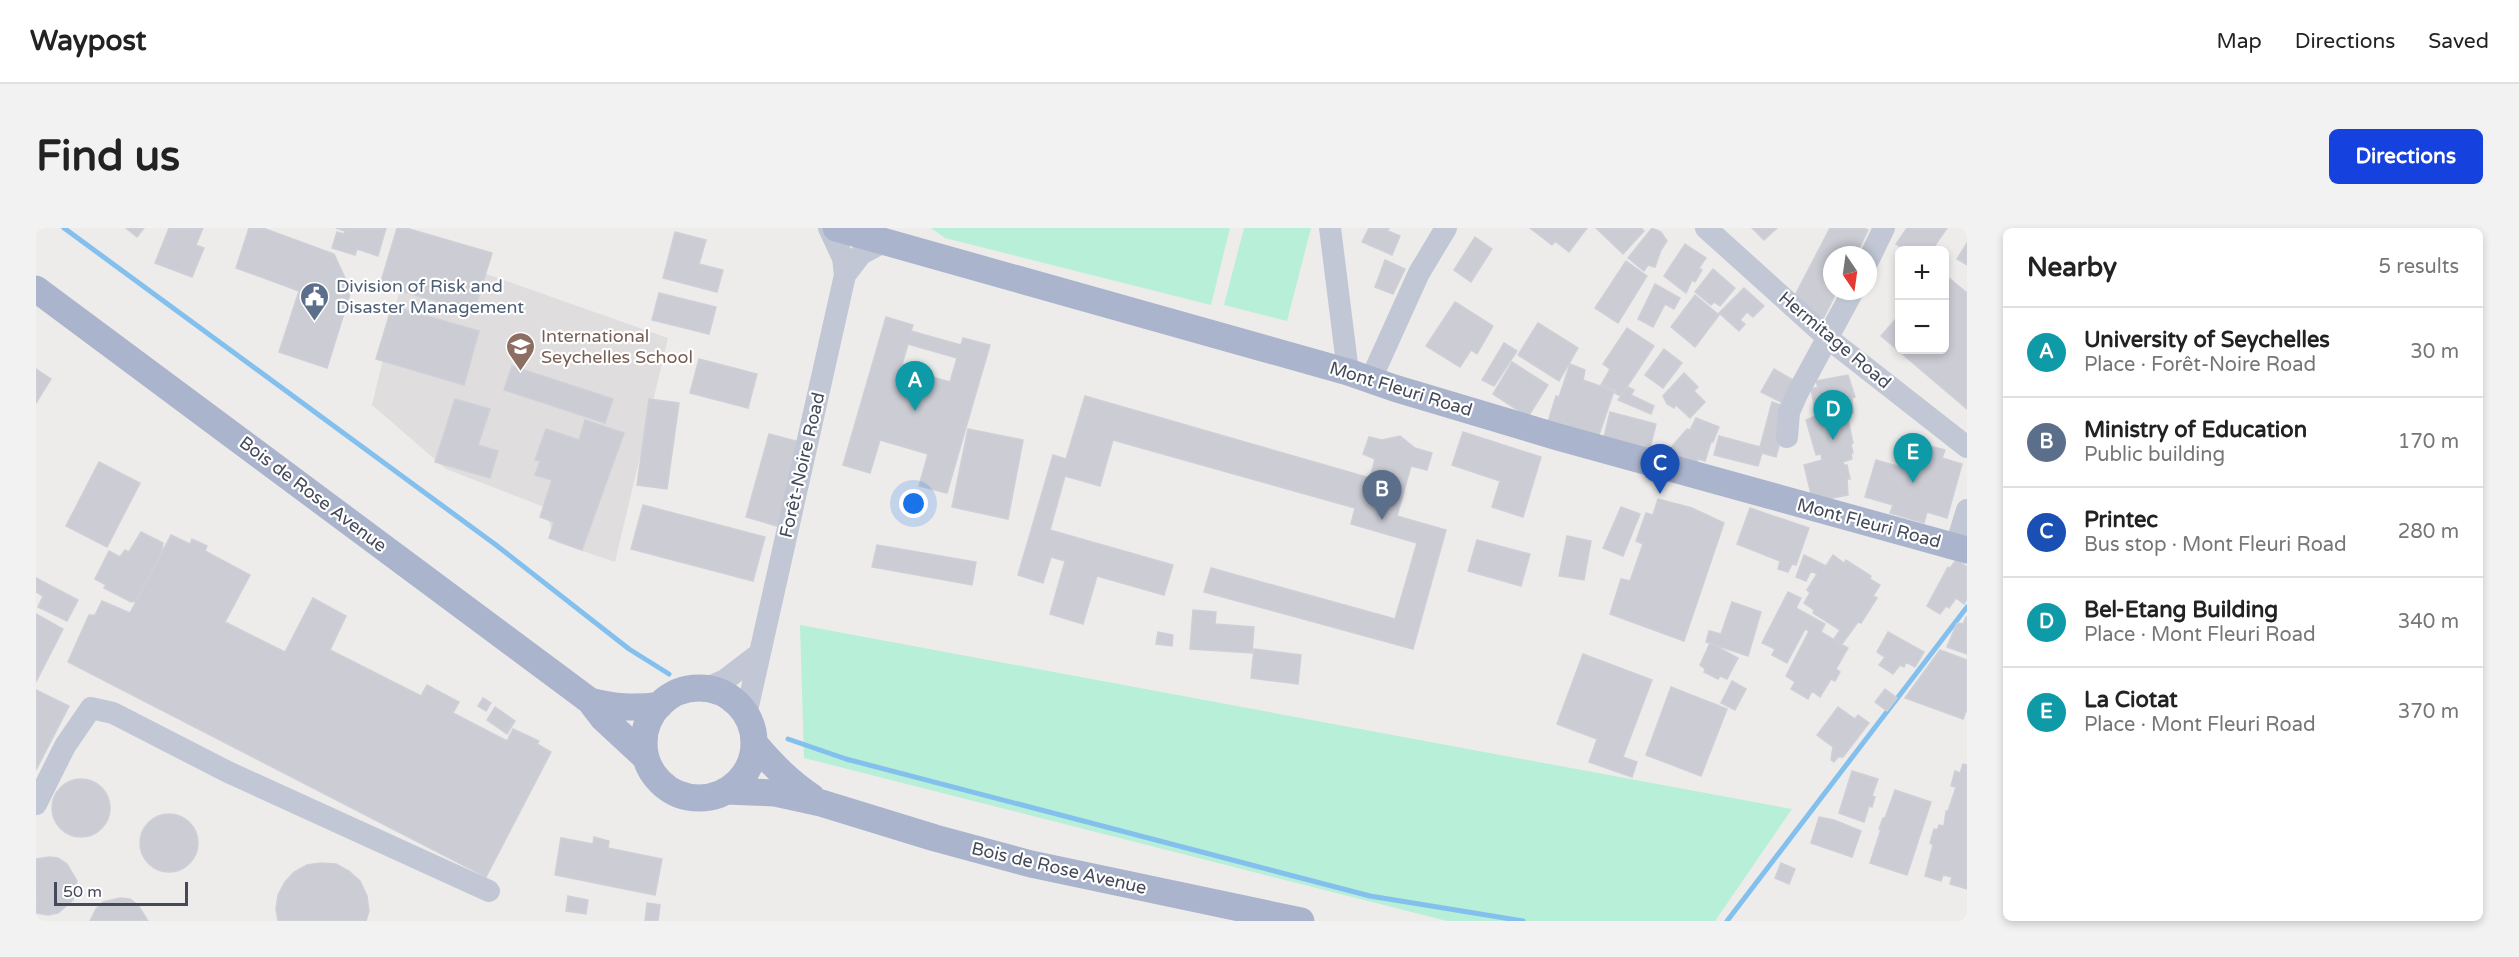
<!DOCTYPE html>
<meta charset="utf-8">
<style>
body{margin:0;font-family:"Varela Round",sans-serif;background:#f2f2f2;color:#222}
.controls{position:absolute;right:18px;top:18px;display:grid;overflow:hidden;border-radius:9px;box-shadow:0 3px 9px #0003}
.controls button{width:54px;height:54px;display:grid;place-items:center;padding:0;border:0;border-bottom:2px solid #e0e0e0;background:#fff;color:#222;font:30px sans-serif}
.compass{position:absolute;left:1787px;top:18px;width:54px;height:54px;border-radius:50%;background:#fff;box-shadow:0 3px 9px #0003;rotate:167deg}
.scale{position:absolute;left:18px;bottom:15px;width:134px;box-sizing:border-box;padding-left:6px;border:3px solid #444a59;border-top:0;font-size:16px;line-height:21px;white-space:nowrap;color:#444a59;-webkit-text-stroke:4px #fff;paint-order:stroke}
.you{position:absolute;left:878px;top:276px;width:21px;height:21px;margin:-15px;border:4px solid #fff;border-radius:50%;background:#1a73e8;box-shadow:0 0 0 9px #1a73e833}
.badge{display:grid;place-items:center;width:39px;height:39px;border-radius:50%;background:#1542de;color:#fff;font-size:20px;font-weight:700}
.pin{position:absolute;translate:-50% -50px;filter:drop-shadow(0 2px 3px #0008)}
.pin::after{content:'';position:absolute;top:32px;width:21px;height:18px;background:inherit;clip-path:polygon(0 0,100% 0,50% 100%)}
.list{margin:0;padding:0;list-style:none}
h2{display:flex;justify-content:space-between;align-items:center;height:78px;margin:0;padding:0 24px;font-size:26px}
h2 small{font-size:20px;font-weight:400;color:#767676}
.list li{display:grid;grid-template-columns:39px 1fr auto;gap:18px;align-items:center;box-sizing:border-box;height:90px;padding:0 24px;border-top:2px solid #e0e0e0}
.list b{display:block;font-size:22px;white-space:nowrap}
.list p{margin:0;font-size:20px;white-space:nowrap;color:#767676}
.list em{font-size:20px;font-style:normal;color:#767676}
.map{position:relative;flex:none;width:1931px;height:693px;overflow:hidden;border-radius:9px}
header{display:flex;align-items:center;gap:36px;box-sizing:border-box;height:84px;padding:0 30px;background:#fff;border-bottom:2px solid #e0e0e0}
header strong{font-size:28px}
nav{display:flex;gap:33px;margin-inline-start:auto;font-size:21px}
.intro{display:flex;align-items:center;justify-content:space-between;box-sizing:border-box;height:144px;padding:0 36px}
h1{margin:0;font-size:42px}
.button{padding:15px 27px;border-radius:9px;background:#1542de;color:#fff;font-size:21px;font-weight:700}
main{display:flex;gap:36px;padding:0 36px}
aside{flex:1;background:#fff;border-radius:9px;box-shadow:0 3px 9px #0003}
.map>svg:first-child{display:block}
.education{fill:#dfdddd}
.green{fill:#b7efd8}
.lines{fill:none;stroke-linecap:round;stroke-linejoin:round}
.stream{stroke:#83c0ed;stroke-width:5}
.building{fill:#cbccd4;stroke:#cfd0d7;stroke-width:1.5;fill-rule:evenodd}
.minor{stroke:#c1c7d4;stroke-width:22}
.major{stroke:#aab4cc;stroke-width:27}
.labels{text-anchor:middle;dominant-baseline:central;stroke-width:4.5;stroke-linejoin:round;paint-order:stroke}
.service-label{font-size:18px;fill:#4e5e75;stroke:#fff;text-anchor:start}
.education-label{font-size:18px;fill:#785e54;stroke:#fff;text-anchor:start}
.street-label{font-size:18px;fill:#444a59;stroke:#fff}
</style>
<header>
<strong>Waypost</strong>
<nav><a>Map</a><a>Directions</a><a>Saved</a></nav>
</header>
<div class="intro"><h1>Find us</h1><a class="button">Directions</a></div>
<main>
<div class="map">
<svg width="1931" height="693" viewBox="0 0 1931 693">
<rect width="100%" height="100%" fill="#eeeceb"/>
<path class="education" d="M374 19 632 110 579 334 520 314 508 279 410 241 336 177Z"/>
<path class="green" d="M895 0H1194L1175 77 909 10Z
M1208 0H1275L1251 93 1188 77Z
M764 397 1756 581 1679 693H1411L768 530Z"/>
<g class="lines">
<path class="stream" d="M28 0 460 317 593 421 633 446
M752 511 810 531 1334 668 1487 693
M1691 693 1931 379"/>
</g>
<path class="building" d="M90 0H108L101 9Z
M133 0H167L160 17 168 20 156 49 119 35Z
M213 0H227L298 26 315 63 291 140 243 124 263 63 200 40Z
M300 0H350L342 28 321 21 319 27 296 20 301 4 308 6 309 3Z
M361 0H370L456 25 438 84 344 57Z
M1333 0H1353L1352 3 1364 8 1356 27 1326 14Z
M1494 0H1551L1533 24 1519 13 1516 17Z
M1560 0H1605L1608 3 1587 26Z
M1616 0 1625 4 1631 13 1625 22 1619 39 1612 37 1608 43 1592 30Z
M1716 0H1741L1728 12Z
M1794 0H1827L1832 2 1820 27H1796V63H1801L1787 91 1755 75Z
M1871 0H1911L1896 22H1870L1860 16Z
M639 4 670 12 663 36 687 42 681 64 627 50Z
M1439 9 1456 21 1435 54 1418 42Z
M1931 15V37L1921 31Z
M1649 16 1670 30 1663 40 1666 42 1659 54 1656 52 1650 65 1628 48Z
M1349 32 1369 41 1357 66 1339 59Z
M1590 33 1611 48 1582 95 1559 80Z
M1677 41 1699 60 1684 78 1678 74 1675 77 1659 64Z
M1908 46 1931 65V181L1845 108 1864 86V122H1908Z
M1619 56 1644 70 1638 81 1629 76 1617 99 1602 91Z
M1708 60 1728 78 1717 89 1711 84 1704 92 1709 96 1703 103 1683 85Z
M623 65 680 79 673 106 616 92Z
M1659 67 1683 87 1659 119 1635 99Z
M1419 74 1457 98 1441 126 1435 122 1424 139 1390 118Z
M356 78 443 103 428 157 340 131Z
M850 89 877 97 875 103 925 117 927 110 954 117 911 265 883 258 892 226 844 212 834 245 807 237ZM872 116 921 130 914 154 865 140Z
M1502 95 1542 120 1523 153 1482 127Z
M1591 100 1618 118 1585 168 1579 165 1580 162 1565 157 1574 141 1567 136Z
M1468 115 1481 123 1458 158 1446 152Z
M1628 121 1646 135 1627 160 1609 147Z
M663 131 721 146 712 180 654 165Z
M1476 134 1512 157 1492 189 1457 166Z
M1534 136 1549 142 1547 152 1578 163 1560 216 1510 200 1520 168 1523 169Z
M476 138 577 171 569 195 468 162Z
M0 141 15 151 0 175Z
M1738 141 1759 153 1747 175 1725 164Z
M1648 145 1662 159 1658 163 1669 174 1654 190 1640 177 1638 180 1631 176 1627 168Z
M1812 147 1819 169 1816 170 1817 185 1809 188 1810 191H1812L1817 215 1815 216 1817 225H1815L1816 231 1807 234 1808 237H1811L1814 251H1811L1812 267 1777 274 1768 237 1786 232 1785 226 1780 227 1770 192 1780 188 1775 161 1782 159 1780 153Z
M1592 159 1598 162 1595 167 1618 178 1615 186 1582 172Z
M1049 168 1334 250 1339 231 1327 226 1333 209 1346 212 1364 208 1379 220 1396 225 1391 242 1375 238 1361 288 1410 302 1377 421 1168 364 1175 340 1359 391 1381 315 1315 296 1319 280 1077 212 1064 258 1029 248 1014 302 1137 337 1128 367 1061 348 1047 396 1014 386 1029 333 1015 329 1007 355 982 347 1017 227 1030 231Z
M419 171 454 181 442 217 462 223 454 250 399 234Z
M613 171 643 175 631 261 601 257Z
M1736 174 1753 180 1740 229 1726 225 1722 238 1678 227 1683 208 1724 219Z
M1574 184 1620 196 1613 224 1567 213Z
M1660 190 1683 199 1677 214H1675L1669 233 1662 231 1659 242 1625 231 1651 201 1654 202Z
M549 192 588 205 546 322 513 310 518 294 504 289 516 252 499 247 504 233 499 232 510 201 543 212Z
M932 201 987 212 972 291 916 279Z
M1427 204 1505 229 1487 289 1456 279 1464 253 1416 237Z
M733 206 764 214 741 298 710 289Z
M1883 215 1909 222 1906 230 1926 236 1911 290 1891 284 1888 295 1854 285 1857 277 1829 269 1840 232 1875 242Z
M63 234 104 255 71 319 30 298Z
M1622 271 1656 280 1688 295 1648 413 1574 386 1585 351 1594 353 1607 316 1600 313 1610 285 1617 287Z
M607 277 729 309 717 353 595 321Z
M1585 279 1604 286 1587 328 1567 320Z
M1714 280 1773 300 1760 337 1756 336 1752 344 1742 341 1744 333 1701 316Z
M105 304 127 315 125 325 100 373 95 374 68 360 70 357 59 351 73 323 84 329 89 322 93 324Z
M135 307 154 316 156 311 171 318 169 323 214 347 189 394 249 424 277 370 310 388 294 422 385 468 391 457 423 474 417 485 471 513 477 501 503 513 501 516 515 524 450 649 32 434 53 387H59L66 373 94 385Z
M1531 308 1555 313 1548 352 1523 348Z
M1441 312 1494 326 1485 358 1432 343Z
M841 317 940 334 936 357 836 339Z
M1768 327 1790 338 1797 327 1808 335 1810 332 1835 348 1834 351 1844 357 1837 368 1841 370 1825 395 1822 394 1806 416 1798 411 1804 402 1777 385 1778 382 1768 375 1774 365 1771 362 1781 346 1775 343 1770 353 1760 349Z
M1920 332 1931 339V371L1928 376 1920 370 1913 380 1910 378 1904 386 1891 378 1912 339 1914 340Z
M0 350 42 372 31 393 2 379 7 368 0 364Z
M1752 364 1765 370 1760 380 1789 396 1785 404 1812 420 1800 441 1804 444 1799 453 1795 451 1784 469 1776 463 1772 471 1755 461 1759 454 1750 448 1773 403 1769 401 1751 435 1736 427 1739 421 1726 415Z
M1696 374 1725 384 1712 428 1670 414 1673 403 1685 406Z
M1157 382 1180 384 1179 396 1218 399 1216 425 1154 421Z
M0 386 27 401 0 454Z
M1930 389H1931V426L1911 419 1921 395 1927 396Z
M1122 404 1137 407 1136 418 1120 416Z
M1852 404 1888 424 1879 439 1870 434 1868 439 1864 437 1857 446 1843 437 1849 429 1841 424Z
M1674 415 1702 430 1691 451 1684 448 1682 451 1668 444 1669 441 1664 437Z
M1218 421 1265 427 1262 456 1215 450Z
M1904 422 1931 432V481L1927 491 1869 470Z
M1547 426 1616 452 1587 529 1601 534 1596 549 1553 534 1561 511 1521 496Z
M1696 453 1710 461 1699 482 1685 475Z
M1635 459 1691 481 1665 548 1610 527Z
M1849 461 1861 470 1851 483 1839 474Z
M0 462 33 478 0 542Z
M447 470 455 475 450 483 442 478Z
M459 479 479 493 471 506 451 492Z
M1802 479 1819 491 1822 487 1833 495 1807 529H1802L1798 534 1795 532 1797 519 1781 507Z
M1927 536 1931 537V661L1914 656 1916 649 1907 647 1905 653 1889 648 1897 617 1894 615 1898 601 1901 602 1903 597 1908 598 1910 583H1912L1920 559 1915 558 1919 543 1924 545Z
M1816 543 1842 551 1836 568 1839 569 1836 579 1833 578 1828 594 1803 585Z
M16 580a29 29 0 1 1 58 0a29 29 0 1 1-58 0Z
M1859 562 1895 574 1871 647 1834 635 1845 601H1843L1847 590H1849Z
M104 615a29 29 0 1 1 58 0a29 29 0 1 1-58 0Z
M1783 589 1798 592 1825 603 1816 629 1775 615Z
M558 609 573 613 572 620 626 631 619 667 519 647 525 610 557 616Z
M13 629 22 630 31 636 41 653 37 672 22 685 12 687 0 685V631Z
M285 635 300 636 313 643 324 653 331 668 333 683 330 693H242L240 681 242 667 249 654 258 644 271 637Z
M1745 635 1759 641 1753 656 1739 650Z
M532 668 552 672 550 686 530 683Z
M84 670 94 671 102 677 112 693H54L60 681 67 674Z
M611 675 624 677 622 693H609Z"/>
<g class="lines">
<path class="minor" d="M793 0 807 30 809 47
M1294 0 1312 144
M1670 0 1793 111 1931 219
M1832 33 1848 0
M1335 151 1383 45 1410 0
M1751 209 1753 184 1761 166 1817 63
M1920 318 1931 282
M668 461 689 452 723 426
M710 487 809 47 825 26 849 13
M0 576 29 518 55 480 77 485 192 544 453 663"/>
<path class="major" d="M800 0 1312 144 1358 160 1522 209 1931 322
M0 61 554 473 567 490 609 529
M608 515a55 55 0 1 1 110 0a55 55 0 1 1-110 0Z
M554 473C578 479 598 481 624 477
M718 515C736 536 753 554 776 569
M689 563 739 565 785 575 899 610 995 636 1265 693"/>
</g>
<defs>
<symbol id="civic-pin" viewBox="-11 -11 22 30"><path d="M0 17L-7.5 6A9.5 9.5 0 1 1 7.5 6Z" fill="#5c6f8a" stroke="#fff"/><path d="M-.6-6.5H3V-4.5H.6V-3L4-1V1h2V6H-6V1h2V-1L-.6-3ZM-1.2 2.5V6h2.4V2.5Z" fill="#fff"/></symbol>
<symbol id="school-pin" viewBox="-11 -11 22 30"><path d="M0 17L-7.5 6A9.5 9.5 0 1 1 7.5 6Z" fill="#8d6e63" stroke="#fff"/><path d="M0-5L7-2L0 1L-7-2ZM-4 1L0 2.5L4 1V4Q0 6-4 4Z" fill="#fff"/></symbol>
</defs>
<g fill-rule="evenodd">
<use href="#civic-pin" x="262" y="52" width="33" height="45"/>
<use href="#school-pin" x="468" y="102" width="33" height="45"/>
</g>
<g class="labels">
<g class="service-label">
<text x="300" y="58">Division of Risk and<tspan x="300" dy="21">Disaster Management</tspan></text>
</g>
<g class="education-label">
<text x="505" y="108">International<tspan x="505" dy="21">Seychelles School</tspan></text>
</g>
<g class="street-label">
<text transform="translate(1799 112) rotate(40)">Hermitage Road</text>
<text transform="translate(1365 161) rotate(17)">Mont Fleuri Road</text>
<text transform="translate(766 237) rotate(-77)">Forêt-Noire Road</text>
<text transform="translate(277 266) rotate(37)">Bois de Rose Avenue</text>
<text transform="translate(1833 295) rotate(15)">Mont Fleuri Road</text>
<text transform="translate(1023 640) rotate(13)">Bois de Rose Avenue</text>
</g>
</g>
</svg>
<div class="controls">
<button>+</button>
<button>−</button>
</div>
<svg class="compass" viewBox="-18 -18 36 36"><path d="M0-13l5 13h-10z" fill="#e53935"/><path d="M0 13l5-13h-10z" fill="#767676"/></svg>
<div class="scale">50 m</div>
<div class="you"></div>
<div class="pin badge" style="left:879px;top:183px;background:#0f9aa8">A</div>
<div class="pin badge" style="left:1346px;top:292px;background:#5c6f8a">B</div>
<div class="pin badge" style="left:1624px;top:266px;background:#1a4fb4">C</div>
<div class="pin badge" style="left:1797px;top:212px;background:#0f9aa8">D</div>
<div class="pin badge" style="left:1877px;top:255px;background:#0f9aa8">E</div>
</div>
<aside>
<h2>Nearby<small>5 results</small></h2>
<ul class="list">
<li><span class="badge" style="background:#0f9aa8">A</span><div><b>University of Seychelles</b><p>Place · Forêt-Noire Road</p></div><em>30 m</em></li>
<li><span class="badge" style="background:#5c6f8a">B</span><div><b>Ministry of Education</b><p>Public building</p></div><em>170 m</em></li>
<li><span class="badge" style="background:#1a4fb4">C</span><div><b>Printec</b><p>Bus stop · Mont Fleuri Road</p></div><em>280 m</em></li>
<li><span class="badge" style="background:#0f9aa8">D</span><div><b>Bel-Etang Building</b><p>Place · Mont Fleuri Road</p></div><em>340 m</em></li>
<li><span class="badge" style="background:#0f9aa8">E</span><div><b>La Ciotat</b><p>Place · Mont Fleuri Road</p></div><em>370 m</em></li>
</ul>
</aside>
</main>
